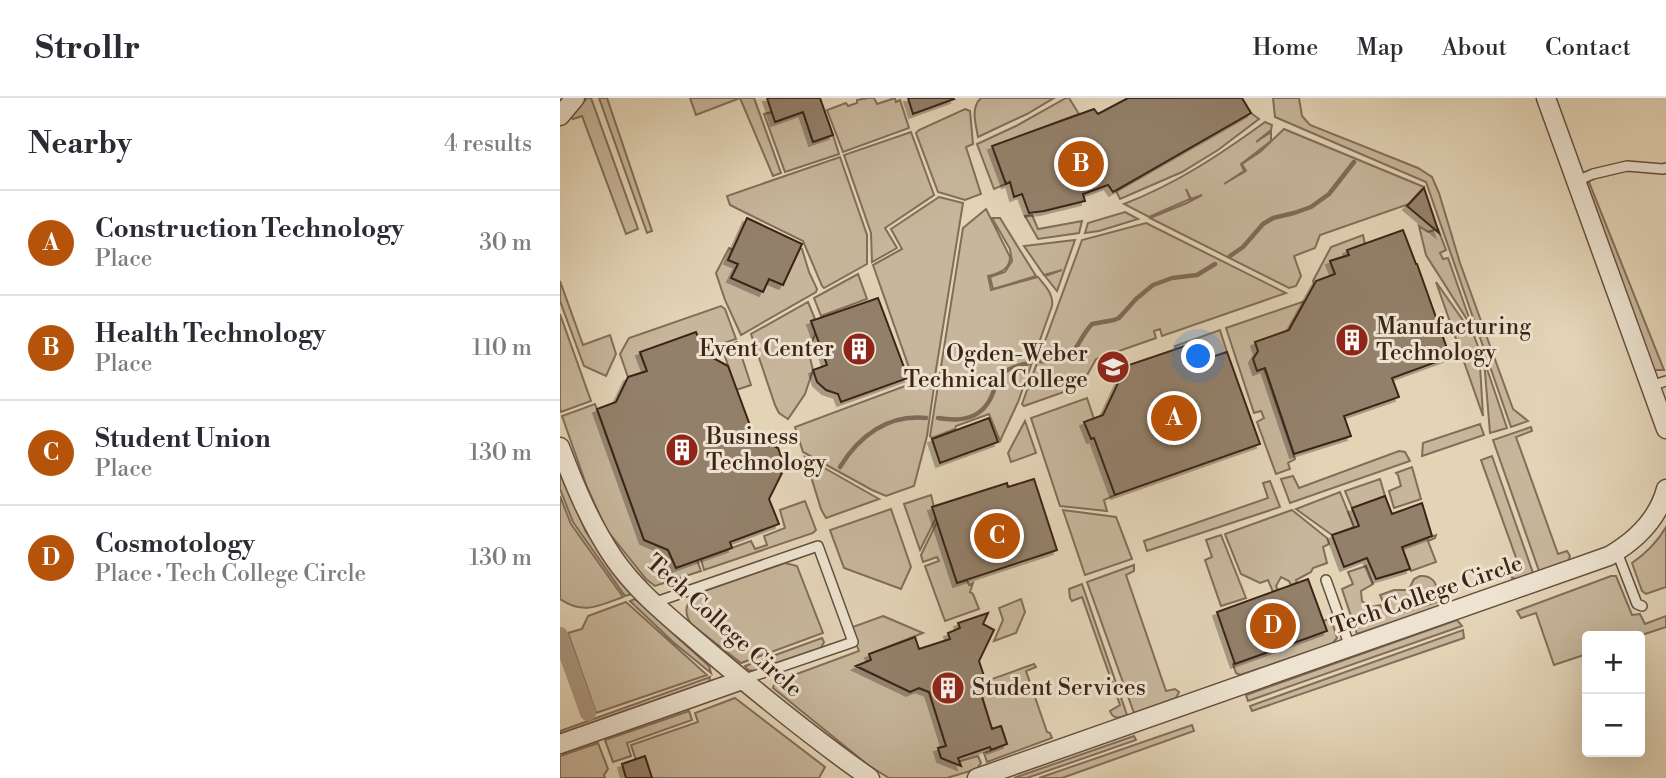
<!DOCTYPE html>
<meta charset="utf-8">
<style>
body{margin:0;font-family:"Libre Bodoni",serif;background:#f2f2f3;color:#2b2b33}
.controls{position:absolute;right:21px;bottom:21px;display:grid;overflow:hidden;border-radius:7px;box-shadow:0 7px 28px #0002}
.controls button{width:63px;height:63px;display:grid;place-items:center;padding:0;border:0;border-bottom:2px solid #e1e1e2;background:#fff;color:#2b2b33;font:35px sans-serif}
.you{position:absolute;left:639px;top:259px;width:24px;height:24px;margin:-18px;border:5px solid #fff;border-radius:50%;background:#1a73e8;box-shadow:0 0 0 10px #1a73e833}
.badge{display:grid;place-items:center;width:46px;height:46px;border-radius:50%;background:#b45309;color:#fff;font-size:23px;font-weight:700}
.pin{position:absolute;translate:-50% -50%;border:4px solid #fff;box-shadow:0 2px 7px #0006}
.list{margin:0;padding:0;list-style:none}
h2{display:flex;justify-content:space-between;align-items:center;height:91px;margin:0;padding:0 28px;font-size:30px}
h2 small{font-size:23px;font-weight:400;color:#7c7c81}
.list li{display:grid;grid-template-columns:46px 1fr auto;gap:21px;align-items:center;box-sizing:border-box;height:105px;padding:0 28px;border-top:2px solid #e1e1e2}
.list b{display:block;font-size:26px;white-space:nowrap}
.list p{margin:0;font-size:23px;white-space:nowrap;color:#7c7c81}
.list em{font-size:23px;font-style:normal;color:#7c7c81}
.map{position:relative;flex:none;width:1106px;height:680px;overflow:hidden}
header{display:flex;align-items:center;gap:42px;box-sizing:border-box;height:98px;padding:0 35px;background:#fff;border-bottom:2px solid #e1e1e2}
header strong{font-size:33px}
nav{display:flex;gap:38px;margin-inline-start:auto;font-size:24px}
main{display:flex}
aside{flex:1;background:#fff}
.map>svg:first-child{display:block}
.green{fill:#c7b69b;stroke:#826d59;stroke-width:2}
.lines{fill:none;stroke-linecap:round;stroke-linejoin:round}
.stream{stroke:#7f6a56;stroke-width:4.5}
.canal{stroke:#ab9880;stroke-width:16}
.building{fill:#93806a;stroke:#3d2417;stroke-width:2;filter:url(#shadow)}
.lane-casing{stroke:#66503f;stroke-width:12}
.street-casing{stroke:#66503f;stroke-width:21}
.lane{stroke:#ede3d0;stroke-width:9}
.street{stroke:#ede3d0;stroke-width:18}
.labels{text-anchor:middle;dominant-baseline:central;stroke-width:6;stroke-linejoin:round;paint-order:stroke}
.poi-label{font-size:23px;fill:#3d2417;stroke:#ede3d0;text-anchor:start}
.street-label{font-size:23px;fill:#3d2417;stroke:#ede3d0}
</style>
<header>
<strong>Strollr</strong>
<nav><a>Home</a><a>Map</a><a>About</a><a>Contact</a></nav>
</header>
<main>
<aside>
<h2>Nearby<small>4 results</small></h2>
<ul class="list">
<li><span class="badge">A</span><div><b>Construction Technology</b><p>Place</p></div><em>30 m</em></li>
<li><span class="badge">B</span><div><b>Health Technology</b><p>Place</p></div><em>110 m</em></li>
<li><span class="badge">C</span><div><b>Student Union</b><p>Place</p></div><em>130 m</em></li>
<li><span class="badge">D</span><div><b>Cosmotology</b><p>Place · Tech College Circle</p></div><em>130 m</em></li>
</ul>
</aside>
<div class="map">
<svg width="1106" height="680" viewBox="0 0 1106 680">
<defs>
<filter id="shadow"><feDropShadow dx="-4" dy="4" stdDeviation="0" flood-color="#0004"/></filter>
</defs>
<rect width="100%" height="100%" fill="#e3d4b6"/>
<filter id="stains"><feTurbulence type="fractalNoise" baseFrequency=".00286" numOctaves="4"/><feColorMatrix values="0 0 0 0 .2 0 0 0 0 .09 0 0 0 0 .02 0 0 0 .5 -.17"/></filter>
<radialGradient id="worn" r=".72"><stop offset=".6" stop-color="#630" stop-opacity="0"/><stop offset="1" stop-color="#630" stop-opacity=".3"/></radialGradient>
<path class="green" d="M27 0H31L78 131 66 136 22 18 13 21 11 18Z
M39 0H47L92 133 87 135Z
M130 0H194L221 75 213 78 180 0 136 17Z
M308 0H314L317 6 335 0 336 4 340 2 349 30 283 54 267 12 286 5 288 8 297 5V2Z
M421 0H494L467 16 418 39C416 27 410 10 421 0Z
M506 0H509L519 16 433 48 446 86 434 91 417 46 456 28Z
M713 0H739L742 18 750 27 858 70 872 79 879 95 900 165 953 311 968 323 951 329 866 84 715 19Z
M405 11 410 13 413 46 406 49 421 96 405 102 378 94 356 35 359 32Z
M212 14 216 24 243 14 253 44 273 37 279 56 225 74 204 16Z
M691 15 699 21 658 52 622 74 560 101 556 93Z
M705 24 712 27 711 32 696 44 711 34V43L681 66 684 73 664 86 686 73 682 66 700 54 724 31 864 89 849 106 760 137 755 150 734 158 741 178 736 188 729 190 590 120 627 105 642 97 631 101 626 91 630 101 589 119 564 106C616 86 661 56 705 24Z
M351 34 374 97 325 130 337 150 312 164 311 135 284 57Z
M280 59 307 137V166L264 190 262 188 243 143 170 107 167 98Z
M1029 84 1104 272H1090L1023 88Z
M379 99 403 105 374 284 353 281 313 167 342 151 331 131Z
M426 111 450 159C450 172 439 175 428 178L431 192 478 179C485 188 494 196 492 208L458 304 440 343 429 316 396 328 395 331 372 340 370 338 403 130Z
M565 114 578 121 539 133 525 135 528 125Z
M472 117 478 131 522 123 519 135 478 141 465 118Z
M432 120H440L476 178 433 191 430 179 445 174 452 163 450 151Z
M586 125 726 195 602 238 600 231 594 233 596 240 536 261 521 288 464 308 462 306 522 142Z
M859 128 868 134 878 131 886 152 880 155 883 161 888 160 913 231 866 157Z
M803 137 805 146 787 153 789 157 770 163 775 176 754 187 753 183 771 149Z
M515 142 497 193 485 178 502 172 484 177 464 148Z
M169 150 173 152 168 162 178 166 172 180 203 194 209 181 223 187 240 150 242 151 249 174 257 191 256 194 181 237 165 202 156 175Z
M298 176 307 201 261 218 254 200Z
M0 183 23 247 50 237 56 256 46 278 24 268 0 203Z
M876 184 914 238 919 251 923 318Z
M745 203 728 233 695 244 735 361 728 365 730 371 716 376 697 324 704 320 701 313 694 315 666 230Z
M248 204 255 221 251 223 256 235 248 252 253 272 245 296 228 321 219 315 215 307 191 236Z
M161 208 165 211 176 241 143 252 136 235 80 255 87 273 68 279 60 256 69 240Z
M0 216 31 303 1 314 0 311Z
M660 232 667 254 646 261 640 243 616 251 615 248Z
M177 244 191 287 176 292 162 249Z
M924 262 947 330 930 335Z
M353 285 374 289 367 338 354 388 326 398 312 392 243 354 235 329Z
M527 300 534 321 538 349 555 397 544 402 547 413 500 408 471 320Z
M35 306 84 442 108 452 116 470 137 462 141 473 95 488 86 481 46 431 27 389 2 318Z
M465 323 476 355 451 364 448 355Z
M920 326 924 337 862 358 863 345Z
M971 329 972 333 956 339 998 456 1007 453 1010 458 1008 464 979 473 933 342Z
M839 353 845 354 850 363 730 405 721 381 733 378 739 390Z
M932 358 973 475 957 481 952 480 950 471 959 468 921 362Z
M245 359 319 401 266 420 261 411Z
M852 369 861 401 834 410 829 393 841 388 838 377 836 375Z
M0 374 26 434 72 496 65 498 13 424 0 391Z
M820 381 825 398 792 410 785 393Z
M710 383 720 409 587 453 584 443 708 400 703 385Z
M780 394 794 429 772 437 736 411Z
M371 397 374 409 376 420 360 452 344 406Z
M0 398 11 426 63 499C38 508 24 517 0 501Z
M245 403 256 432 253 435 144 472 141 461 191 443 195 451 207 447 204 438 225 430 220 412Z
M331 411 351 469 341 491 284 470 270 432Z
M503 412 556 419 572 461 525 477Z
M732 412 767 440 769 446 763 449 767 465 753 470 751 474 736 482 737 485 731 487 729 483 721 479 716 488 718 492 713 494 708 482 700 485 681 476 665 436Z
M377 424 397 485 407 482 409 487 413 485 410 494 413 496 419 511 385 523 365 468 379 463 377 459 363 464 361 457Z
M1106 429V489L1086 496 1082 493 1072 465C1085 456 1098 443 1106 429Z
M661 437 686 500 661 508 645 462 652 459 646 442Z
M876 437 875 440 868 443 876 464 851 473 842 449Z
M225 465 237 468 263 535 181 565 131 526C123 513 126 505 136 496Z
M574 467V473L566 477 606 593 615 591 619 594 616 600 574 615 527 484Z
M806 468 813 486 801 493 802 503 811 509 820 507 827 515 834 517 877 504 880 499 882 491 884 500 880 502 881 508 797 536 782 491 793 486 788 474Z
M860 478C871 477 877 484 877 494L874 501 836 514 824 506 820 497 834 492H847L850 489 854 481Z
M1051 478H1056L1072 517 1080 516 1085 526 1106 518V529L1079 538H1027V556L994 567 976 515 961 520 957 513Z
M522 486 567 617C560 620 553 622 550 613L560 607 522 499 512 503 510 500 509 491Z
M75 501 149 568 151 575 113 544 70 503Z
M461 501 465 514 456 535 434 543 443 522 439 510Z
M66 504 147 577 36 615 8 535 22 531 28 518Z
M323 518 363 535 310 556 311 562 296 568 350 594 357 590 369 594 386 648 378 650 381 660 394 665 418 658 421 665 417 671 387 680H329L308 667 213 590 215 584 299 553 290 530Z
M771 520 777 540 772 546 680 577 676 575 673 566 766 533 763 523Z
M897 522 902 528 688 603 686 597Z
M903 532 904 540 692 613 690 608Z
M262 540 264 544 261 550 195 573 188 572 185 568Z
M474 566 476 569 466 573 487 634 490 635 492 640 427 664 424 655 447 646 441 628 432 631 418 586Z
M150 579 149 585 0 643V633Z
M175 600 265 669 259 680H92L76 662 71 647 138 624 135 615Z
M129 613 132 622 67 645 71 658 53 664 45 642Z
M632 627 634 633 502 680H479Z
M574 638 576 642 467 680H454Z
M38 645 48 671 44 677 45 680H0V658Z"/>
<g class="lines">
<path class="stream" d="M670 158 683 149 703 126 713 120 734 115 751 109 769 96 794 64
M480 263C518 268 512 248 532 226L554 222 559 220 576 201 593 187 612 180 637 177 655 166
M378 320C402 324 423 321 433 295 436 287 436 281 443 275 449 270 460 267 469 265
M280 369C299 338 328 316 366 320"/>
<path class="canal" d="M0 537 28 615"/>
</g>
<path class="building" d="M207 0H260L273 37 253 44 243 14 215 24Z
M348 0H393L394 1 353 16Z
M568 0H682L691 15 553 94 548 87 523 96 525 103 484 113 469 115 462 96 454 99 450 84 446 86 432 48 534 11 538 16Z
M864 90 879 135 847 108Z
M187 120 242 146 223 187 209 181 203 194 171 180 178 166 168 162Z
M843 132 856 166H857L890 259 832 280 839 299 784 318 791 338 734 356 705 270 697 273 693 261 698 253 695 244 729 232 756 183 775 176 770 163 789 157 787 152Z
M318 200 348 280 281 304 278 296 266 292 257 284 253 272 267 267 251 223Z
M136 234 144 255 168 268 194 338 218 350 225 369 209 401 219 426 170 444 172 450 116 470 108 452 84 442 37 311 56 304 68 279 87 273 80 254Z
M640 243 646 261 667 254 700 346 555 397 534 340 531 341 524 324 543 317 566 268Z
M429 320 438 344 380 365 372 341Z
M474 381 497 452 397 485 372 409 447 385 448 389Z
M825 398 832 416 862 405 872 438 842 449 850 471 816 481 807 460 784 469 772 437 799 428 792 410Z
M748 481 767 533 675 566 657 514Z
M428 515 423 526 434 532 419 563 426 584 418 586 432 631 441 628 447 646 431 652 430 649 398 660 401 668 381 660 378 650 386 648 369 594 359 590 350 594 296 568 311 562 309 556 355 539 359 551 390 541 388 535 400 530 398 525Z
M85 658 92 680H66L62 666Z"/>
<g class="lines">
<defs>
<path id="lane" d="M1017 83 1033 76 1067 68 1103 71 1106 70
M1091 288 1106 283
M1057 454 1077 506 1082 508
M766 482 790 549
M93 505 258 448 293 544 182 582"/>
<path id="street" d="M986 0 1106 331
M0 18 15 0
M0 349C14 386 30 425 53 459 76 493 108 518 139 545 194 592 250 638 310 680
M0 646 182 582
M417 680 1049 458C1075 443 1098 421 1106 391"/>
</defs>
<use href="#lane" class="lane-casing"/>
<use href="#street" class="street-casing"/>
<use href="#lane" class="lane"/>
<use href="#street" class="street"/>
</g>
<defs>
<symbol id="building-disc" viewBox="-11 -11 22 22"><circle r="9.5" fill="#8f2418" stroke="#ede3d0"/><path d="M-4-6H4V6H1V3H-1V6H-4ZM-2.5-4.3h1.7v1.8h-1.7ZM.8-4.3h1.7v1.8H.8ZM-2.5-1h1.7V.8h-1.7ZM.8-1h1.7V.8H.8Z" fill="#fff"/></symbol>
<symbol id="university-disc" viewBox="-11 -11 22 22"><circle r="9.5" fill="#8f2418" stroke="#ede3d0"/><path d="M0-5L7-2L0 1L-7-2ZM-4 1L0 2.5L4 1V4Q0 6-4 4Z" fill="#fff"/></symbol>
</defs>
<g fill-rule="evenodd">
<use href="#building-disc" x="773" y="223" width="38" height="38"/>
<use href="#building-disc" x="280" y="232" width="38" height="38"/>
<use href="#university-disc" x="534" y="250" width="38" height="38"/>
<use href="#building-disc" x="103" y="333" width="38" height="38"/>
<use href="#building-disc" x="369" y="571" width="38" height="38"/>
</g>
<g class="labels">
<g class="poi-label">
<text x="816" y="229">Manufacturing<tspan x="816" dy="26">Technology</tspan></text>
<text x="274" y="251" text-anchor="end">Event Center</text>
<text x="528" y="256" text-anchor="end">Ogden-Weber<tspan x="528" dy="26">Technical College</tspan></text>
<text x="146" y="339">Business<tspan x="146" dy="26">Technology</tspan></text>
<text x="412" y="590">Student Services</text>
</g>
<g class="street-label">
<text transform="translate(867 497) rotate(-19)">Tech College Circle</text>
<text transform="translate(164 528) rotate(42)">Tech College Circle</text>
</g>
</g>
<rect width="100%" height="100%" filter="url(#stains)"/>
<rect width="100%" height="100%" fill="url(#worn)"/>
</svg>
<div class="controls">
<button>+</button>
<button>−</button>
</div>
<div class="you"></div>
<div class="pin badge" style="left:614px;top:320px">A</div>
<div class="pin badge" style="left:521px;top:66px">B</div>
<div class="pin badge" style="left:437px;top:438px">C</div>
<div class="pin badge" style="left:713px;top:528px">D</div>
</div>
</main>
